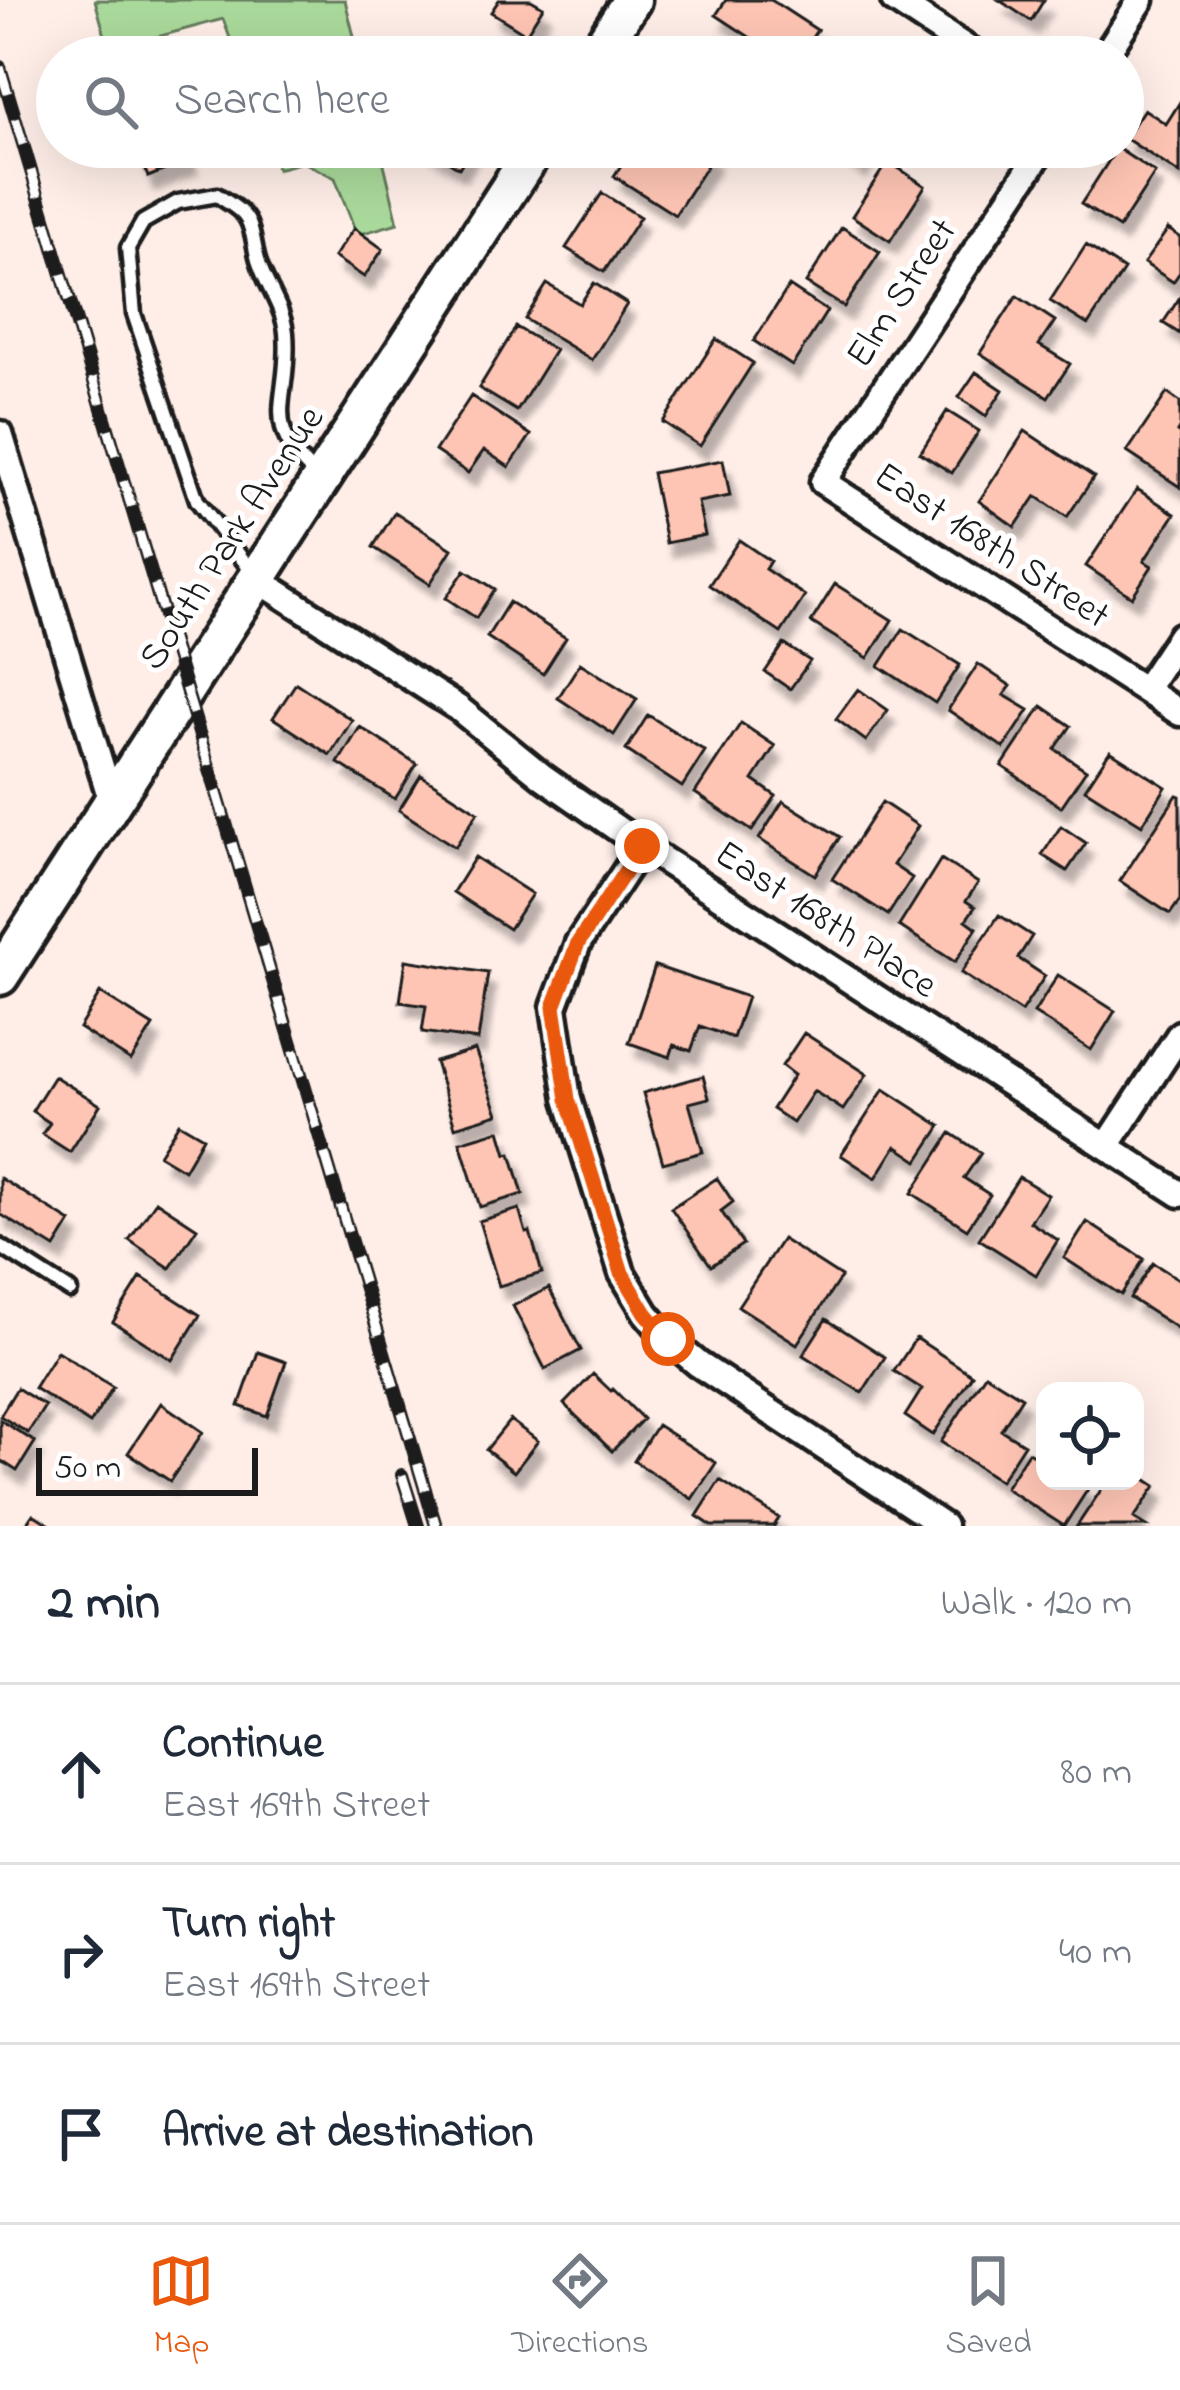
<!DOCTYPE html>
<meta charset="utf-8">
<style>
body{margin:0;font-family:"Indie Flower",sans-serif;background:#f2f2f3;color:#1f2937}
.controls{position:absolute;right:36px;bottom:36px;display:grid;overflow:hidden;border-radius:24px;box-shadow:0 12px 48px #0002}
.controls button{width:108px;height:108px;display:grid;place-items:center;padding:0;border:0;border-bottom:3px solid #e0e1e3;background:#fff;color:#1f2937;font:60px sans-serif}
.scale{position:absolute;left:36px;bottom:30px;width:222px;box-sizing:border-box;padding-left:12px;border:6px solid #1c1c1c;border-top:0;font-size:33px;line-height:42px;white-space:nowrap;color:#1c1c1c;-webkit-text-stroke:9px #fff;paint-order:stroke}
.stop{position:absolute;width:36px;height:36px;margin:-27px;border:9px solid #ea580c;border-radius:50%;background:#fff}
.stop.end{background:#ea580c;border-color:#fff;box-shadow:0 3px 12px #0008}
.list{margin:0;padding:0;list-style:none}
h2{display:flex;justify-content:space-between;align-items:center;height:156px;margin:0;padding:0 48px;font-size:51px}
h2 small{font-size:39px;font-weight:400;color:#747a83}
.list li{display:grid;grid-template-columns:78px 1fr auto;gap:36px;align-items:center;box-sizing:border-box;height:180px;padding:0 48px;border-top:3px solid #e0e1e3}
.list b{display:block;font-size:45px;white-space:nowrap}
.list p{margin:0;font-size:39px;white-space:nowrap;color:#747a83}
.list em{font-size:39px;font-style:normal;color:#747a83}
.icon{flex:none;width:66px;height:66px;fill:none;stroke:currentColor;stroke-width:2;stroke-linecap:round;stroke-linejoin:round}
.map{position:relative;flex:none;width:1180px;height:1526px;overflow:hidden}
.search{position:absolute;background:#fff;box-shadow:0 12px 48px #0002;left:36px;right:36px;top:36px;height:132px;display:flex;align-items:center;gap:30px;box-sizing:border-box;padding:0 42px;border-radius:66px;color:#747a83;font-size:45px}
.sheet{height:696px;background:#fff}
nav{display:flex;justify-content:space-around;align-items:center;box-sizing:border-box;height:168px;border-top:3px solid #e0e1e3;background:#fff;font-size:33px;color:#747a83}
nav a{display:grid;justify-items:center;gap:6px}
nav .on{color:#ea580c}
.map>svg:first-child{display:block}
.green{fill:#aada9b;stroke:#637b5c;stroke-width:3}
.building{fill:#fec5b4;stroke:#1c1c1c;stroke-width:3;filter:url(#shadow)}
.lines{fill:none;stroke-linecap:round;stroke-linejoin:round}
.lane-casing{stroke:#1c1c1c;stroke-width:21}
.street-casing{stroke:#1c1c1c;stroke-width:33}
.secondary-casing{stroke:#1c1c1c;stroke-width:45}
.lane{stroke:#fff;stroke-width:12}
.street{stroke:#fff;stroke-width:24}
.secondary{stroke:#fff;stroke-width:36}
.rail-casing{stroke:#1c1c1c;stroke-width:14}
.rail{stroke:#fff;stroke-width:9;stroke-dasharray:27;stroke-linecap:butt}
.route{stroke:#ea580c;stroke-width:15}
.labels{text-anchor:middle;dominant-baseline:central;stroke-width:10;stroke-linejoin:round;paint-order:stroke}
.street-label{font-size:39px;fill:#1c1c1c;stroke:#fff}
</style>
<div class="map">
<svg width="1180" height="1526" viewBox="0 0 1180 1526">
<defs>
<filter id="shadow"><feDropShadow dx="7" dy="13" stdDeviation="3" flood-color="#0004"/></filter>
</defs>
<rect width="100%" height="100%" fill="#ffeee8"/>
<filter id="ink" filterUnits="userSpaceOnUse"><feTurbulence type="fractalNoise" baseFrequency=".00833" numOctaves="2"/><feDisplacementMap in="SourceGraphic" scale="24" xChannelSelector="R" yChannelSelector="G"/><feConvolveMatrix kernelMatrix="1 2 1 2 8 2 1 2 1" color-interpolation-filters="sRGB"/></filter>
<g filter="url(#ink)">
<path class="green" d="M95 0H345L359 57H237L223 19 109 50Z
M269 147H380L398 223 357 235 335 178 303 162 277 169Z"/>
<path class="building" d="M499 0H531L543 7 526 34 491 12Z
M726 0H771L817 30 799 57H780L716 15Z
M999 0H1044L1031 21Z
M697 43 718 57H688Z
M1180 102V174L1125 138 1144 109 1166 124Z
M136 147H184L190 160 148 177Z
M426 147H472L459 168Z
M633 147 656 161 666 147H700L713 156 675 215 614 176Z
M834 147H870L859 164Z
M1117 148 1155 173 1119 228 1081 204Z
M888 161 925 186 890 241 852 216Z
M602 193 640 217 604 272 566 248Z
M842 227 880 252 844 307 806 283Z
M354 228 383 249 364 277 334 257Z
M1168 229 1180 237V272L1173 282 1144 263Z
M1086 245 1124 270 1088 325 1050 301Z
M594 283 627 304 592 360 525 319 547 284 580 304Z
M789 286 827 311 792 366 754 341Z
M1017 296 1055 321 1039 345 1070 364 1048 397 980 353Z
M1180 297V334L1163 323Z
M516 327 555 350 517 411 479 388Z
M716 339 753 363 700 446 663 422Z
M976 372 1003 390 986 416 959 397Z
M1167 393 1180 402V427L1177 432 1180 434V487L1127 452Z
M471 396 531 435 509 467 484 450 468 473 435 451Z
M947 411 979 431 952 473 920 453Z
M1025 431 1094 477 1067 517 1036 496 1015 527 979 501Z
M723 460 730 496 698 502 705 535 666 543 652 473Z
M1137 489 1175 514 1144 561 1152 566 1132 597 1086 566Z
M395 512 452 549 430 584 373 547Z
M739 540 770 561 765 569 805 596 781 633 709 585Z
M465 570 495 589 476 618 446 598Z
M835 584 892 620 868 658 811 622Z
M509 602 566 638 543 674 487 637Z
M903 629 960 665 935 703 879 666Z
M784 644 810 661 790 689 765 672Z
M580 663 637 699 614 735 558 698Z
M978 664 1011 686 1004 695 1029 710 1004 748 948 710Z
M296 683 352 720 330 755 273 718Z
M858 689 888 710 866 741 836 719Z
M1042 706 1071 726 1055 749 1086 770 1061 807 1002 766Z
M648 715 705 751 682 787 626 750Z
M741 723 775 746 753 780 776 796 752 831 695 793Z
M360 727 417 764 395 799 338 763Z
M1110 751 1166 787 1142 825 1085 789Z
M421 775 478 812 455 847 399 810Z
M1177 795 1180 796V900L1170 914 1120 881Z
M783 801 840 837 815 875 759 839Z
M882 802 918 826 893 865 912 878 888 915 832 879Z
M1061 826 1086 843 1067 871 1042 855Z
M475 857 532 894 509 929 453 892Z
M941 859 978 883 966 901 975 907 966 920 977 928 955 962 899 926Z
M999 915 1032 936 1018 958 1045 976 1021 1012 961 973Z
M406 960 488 973 478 1040 422 1032 426 1006 400 1002Z
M655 966 747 997 733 1038 700 1026 691 1051 674 1045 670 1057 629 1043Z
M1058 975 1115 1011 1091 1050 1034 1013Z
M100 993 153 1026 131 1061 79 1028Z
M804 1033 867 1074 843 1110 814 1091 793 1123 772 1109 794 1075 782 1066Z
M475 1050 498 1114 455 1127 435 1062Z
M54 1076 100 1105 70 1152 42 1134 50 1123 32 1111Z
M703 1076 709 1098 689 1103 703 1152 663 1163 643 1093Z
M884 1089 941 1126 918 1161 896 1146 876 1178 841 1155Z
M179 1123 203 1137 184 1170 159 1155Z
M500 1130 507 1154 511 1153 523 1194 480 1207 460 1142Z
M951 1133 981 1153 964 1178 990 1195 967 1229 912 1193Z
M1019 1177 1048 1195 1030 1222 1058 1240 1036 1275 979 1239Z
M0 1178 71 1222 55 1248 0 1214Z
M717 1178 733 1202 721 1211 743 1244 711 1266 671 1208Z
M156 1201 197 1228 170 1268 129 1240Z
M519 1209 526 1233 530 1232 542 1273 499 1286 479 1221Z
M1087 1222 1144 1259 1121 1295 1064 1258Z
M782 1239 841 1277 797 1344 738 1306Z
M1153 1263 1180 1280V1330L1130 1298Z
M141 1277 200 1315 172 1360 113 1322Z
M549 1288 581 1350 545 1369 513 1306Z
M826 1319 885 1357 862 1393 803 1355Z
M916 1338 972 1375 933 1435 905 1416 922 1389 894 1371Z
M57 1351 113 1387 90 1424 34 1388Z
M258 1352 286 1362 267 1416 239 1406Z
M593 1374 611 1391 613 1389 643 1419 612 1451 564 1404Z
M985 1374 1022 1397 1001 1430 1024 1444 1000 1481 941 1442Z
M17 1388 45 1406 28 1433 0 1416Z
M161 1403 203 1432 170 1481 128 1453Z
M0 1420 35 1442 17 1471 0 1460Z
M510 1420 538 1441 514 1472 486 1450Z
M657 1425 716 1463 692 1499 634 1461Z
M1028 1452 1045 1462V1481H1074L1088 1489 1064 1526 1005 1488Z
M1135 1472 1156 1486 1134 1518 1147 1526H1077L1107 1481H1135Z
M720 1480 779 1518 774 1526H712L697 1516Z
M33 1514 52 1526H25Z"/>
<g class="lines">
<defs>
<path id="lane" d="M253 573 197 500 134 314 128 248 143 222 178 202 217 195C225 201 241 209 246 218 254 229 254 250 259 263 266 285 284 309 286 333 292 400 256 423 319 478
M0 1246 70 1291"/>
<path id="street" d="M894 0 980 57
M1104 57 1141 0
M1044 147 823 482 1180 713
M0 434 112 803
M257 579 458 708 542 776 642 846 1180 1194
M1145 689 1180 636
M642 846 578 943 554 1007 568 1099 622 1273 646 1313 668 1339 698 1364 943 1526
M1107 1146 1180 1034"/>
<path id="secondary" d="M595 57 632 0
M0 976 536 147"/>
</defs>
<use href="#lane" class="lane-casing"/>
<use href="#street" class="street-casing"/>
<use href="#secondary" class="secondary-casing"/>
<use href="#lane" class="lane"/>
<use href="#street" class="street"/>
<use href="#secondary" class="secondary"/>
<defs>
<path id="rail" d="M0 67 436 1526
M402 1475 418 1526"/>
</defs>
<use href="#rail" class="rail-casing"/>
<use href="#rail" class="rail"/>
</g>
</g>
<g class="lines" filter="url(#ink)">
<path class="route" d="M642 846 578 943 554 1007 568 1099 622 1273 646 1313 668 1339"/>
</g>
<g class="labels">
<g class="street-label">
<text transform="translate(903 294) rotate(-57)">Elm Street</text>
<text transform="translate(233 539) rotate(-57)">South Park Avenue</text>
<text transform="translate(991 547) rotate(33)">East 168th Street</text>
<text transform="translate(825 921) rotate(33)">East 168th Place</text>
</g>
</g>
</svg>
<div class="controls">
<button><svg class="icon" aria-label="locate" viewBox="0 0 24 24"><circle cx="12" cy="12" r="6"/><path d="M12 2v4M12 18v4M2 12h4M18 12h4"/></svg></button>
</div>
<div class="scale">50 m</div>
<div class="stop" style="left:668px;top:1339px"></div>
<div class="stop end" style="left:642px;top:846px"></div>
<div class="search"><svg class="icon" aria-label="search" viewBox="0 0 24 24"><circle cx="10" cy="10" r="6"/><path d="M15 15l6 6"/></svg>Search here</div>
</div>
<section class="sheet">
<h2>2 min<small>Walk · 120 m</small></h2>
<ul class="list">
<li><svg class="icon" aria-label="ahead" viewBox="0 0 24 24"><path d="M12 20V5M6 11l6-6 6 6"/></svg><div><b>Continue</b><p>East 169th Street</p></div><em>80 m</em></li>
<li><svg class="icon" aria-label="right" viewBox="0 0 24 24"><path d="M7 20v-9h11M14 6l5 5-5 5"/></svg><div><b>Turn right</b><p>East 169th Street</p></div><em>40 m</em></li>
<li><svg class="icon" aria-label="arrive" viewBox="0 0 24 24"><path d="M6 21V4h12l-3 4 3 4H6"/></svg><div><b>Arrive at destination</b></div></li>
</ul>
</section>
<nav>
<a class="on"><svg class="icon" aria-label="map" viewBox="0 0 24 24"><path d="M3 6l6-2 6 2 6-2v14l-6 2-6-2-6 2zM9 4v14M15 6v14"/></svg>Map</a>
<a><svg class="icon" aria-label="directions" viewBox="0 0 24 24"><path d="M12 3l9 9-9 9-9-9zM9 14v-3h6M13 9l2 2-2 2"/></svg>Directions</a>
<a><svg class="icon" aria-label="saved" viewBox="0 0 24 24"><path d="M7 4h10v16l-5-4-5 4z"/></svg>Saved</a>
</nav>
